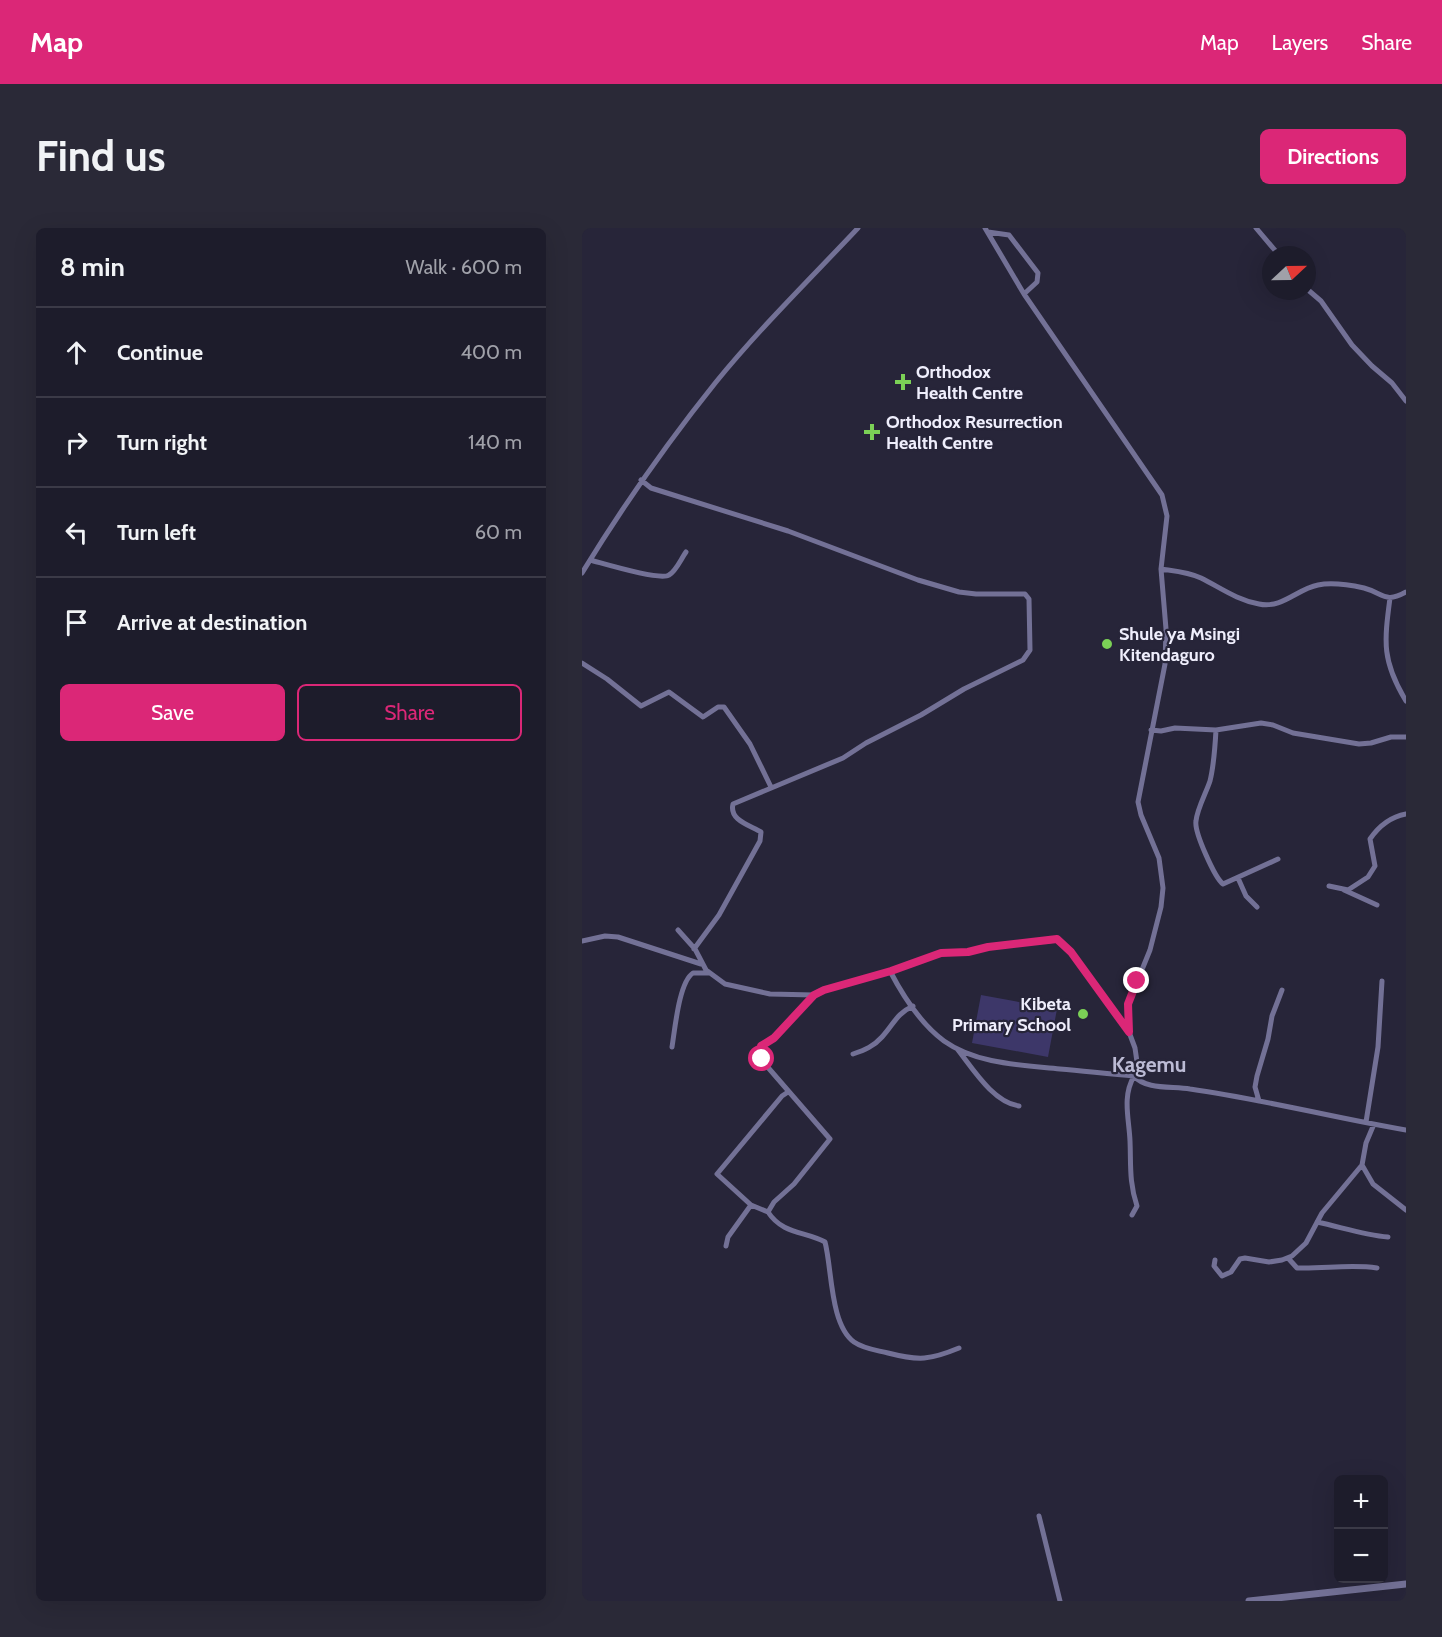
<!DOCTYPE html>
<meta charset="utf-8">
<style>
body{margin:0;font-family:Cabin,sans-serif;background:#2a2937;color:#f1f3f6}
.controls{position:absolute;right:18px;bottom:18px;display:grid;overflow:hidden;border-radius:9px;box-shadow:0 6px 24px #0002}
.controls button{width:54px;height:54px;display:grid;place-items:center;padding:0;border:0;border-bottom:2px solid #3b3a47;background:#1d1c2b;color:#f1f3f6;font:30px sans-serif}
.compass{position:absolute;left:680px;top:18px;width:54px;height:54px;border-radius:50%;background:#1d1c2b;box-shadow:0 6px 24px #0002;rotate:68deg}
.stop{position:absolute;width:18px;height:18px;margin:-14px;border:4px solid #db2777;border-radius:50%;background:#fff}
.stop.end{background:#db2777;border-color:#fff;box-shadow:0 2px 6px #0008}
.list{margin:0;padding:0;list-style:none}
h2{display:flex;justify-content:space-between;align-items:center;height:78px;margin:0;padding:0 24px;font-size:26px}
h2 small{font-size:20px;font-weight:400;color:#a0a1a9}
.list li{display:grid;grid-template-columns:39px 1fr auto;gap:18px;align-items:center;box-sizing:border-box;height:90px;padding:0 24px;border-top:2px solid #3b3a47}
.list b{display:block;font-size:22px;white-space:nowrap}
.list em{font-size:20px;font-style:normal;color:#a0a1a9}
.actions{display:flex;gap:12px;padding:18px 24px}
.actions a{flex:1;padding:14px 0;border:2px solid #db2777;border-radius:9px;text-align:center;font-size:21px;color:#db2777}
.actions .main{background:#db2777;color:#fff}
.icon{flex:none;width:33px;height:33px;fill:none;stroke:currentColor;stroke-width:2;stroke-linecap:round;stroke-linejoin:round}
.map{position:relative;flex:none;width:824px;height:1373px;overflow:hidden;border-radius:9px}
header{display:flex;align-items:center;gap:36px;box-sizing:border-box;height:84px;padding:0 30px;background:#db2777;color:#fff}
header strong{font-size:28px}
nav{display:flex;gap:33px;margin-inline-start:auto;font-size:21px}
.intro{display:flex;align-items:center;justify-content:space-between;box-sizing:border-box;height:144px;padding:0 36px}
h1{margin:0;font-size:42px}
.button{padding:15px 27px;border-radius:9px;background:#db2777;color:#fff;font-size:21px;font-weight:700}
main{display:flex;gap:36px;padding:0 36px}
aside{flex:1;background:#1d1c2b;border-radius:9px;box-shadow:0 6px 24px #0002}
.map>svg:first-child{display:block}
.green{fill:#3d3769}
.lines{fill:none;stroke-linecap:round;stroke-linejoin:round}
.minor{stroke:#737196;stroke-width:5}
.tertiary{stroke:#737196;stroke-width:7}
.route{stroke:#db2777;stroke-width:8}
.poi-dot{fill:#7bd156;stroke:#272539;stroke-width:2}
.labels{text-anchor:middle;dominant-baseline:central;stroke-width:4.5;stroke-linejoin:round;paint-order:stroke}
.poi-label{font-size:18px;font-weight:bold;fill:#efeefc;stroke:#272539;text-anchor:start}
.quarter-label{font-size:21px;font-weight:bold;fill:#bcbbd5;stroke:#272539}
</style>
<header>
<strong>Map</strong>
<nav><a>Map</a><a>Layers</a><a>Share</a></nav>
</header>
<div class="intro"><h1>Find us</h1><a class="button">Directions</a></div>
<main>
<aside>
<h2>8 min<small>Walk · 600 m</small></h2>
<ul class="list">
<li><svg class="icon" aria-label="ahead" viewBox="0 0 24 24"><path d="M12 20V5M6 11l6-6 6 6"/></svg><div><b>Continue</b></div><em>400 m</em></li>
<li><svg class="icon" aria-label="right" viewBox="0 0 24 24"><path d="M7 20v-9h11M14 6l5 5-5 5"/></svg><div><b>Turn right</b></div><em>140 m</em></li>
<li><svg class="icon" aria-label="left" viewBox="0 0 24 24"><path d="M17 20v-9H6M10 6l-5 5 5 5"/></svg><div><b>Turn left</b></div><em>60 m</em></li>
<li><svg class="icon" aria-label="arrive" viewBox="0 0 24 24"><path d="M6 21V4h12l-3 4 3 4H6"/></svg><div><b>Arrive at destination</b></div></li>
</ul>
<div class="actions"><a class="main">Save</a><a>Share</a></div>
</aside>
<div class="map">
<svg width="824" height="1373" viewBox="0 0 824 1373">
<rect width="100%" height="100%" fill="#272539"/>
<path class="green" d="M399 767 475 781 466 829 390 815Z"/>
<g class="lines">
<path class="minor" d="M403 0 442 66 580 267 585 288 579 341 584 401 583 436 556 574 559 587 577 630 581 660 579 679 568 722 546 776 547 804 553 820 555 834 552 848C564 862 590 858 608 861 680 871 752 890 824 902
M674 0 697 27
M406 4 427 7 456 45 455 54 442 66
M725 61 739 73 770 117 790 138 810 155 824 173
M59 252 69 260 206 303 336 352 377 364 394 366H443L447 371 448 422 441 432 382 461 339 487 284 515 261 530 151 576C147 592 167 597 179 604L178 613 137 687 112 721
M8 332C20 335 78 353 87 347 94 343 99 331 104 324
M579 341C592 343 606 344 619 350 639 360 655 372 677 376 700 381 715 361 736 357 751 354 768 357 782 360 801 365 803 376 824 364
M0 345C41 278 85 215 134 154 178 100 228 51 276 0
M808 370C802 415 800 433 824 473
M0 435 25 451 59 478 87 464 121 489 136 479H142L168 516 189 559
M569 502 579 503 593 500 634 502 679 495 691 497 711 505 777 516 789 515 809 509H824
M634 502C633 520 632 537 628 553 624 565 615 581 614 593 612 604 633 650 641 656L696 631
M656 650 664 668 675 679
M747 658 766 662 786 649 793 638 788 611C797 598 808 589 824 586
M762 662 795 677
M96 702 113 721 124 742 143 756 188 766 232 767
M0 713 23 708 36 709 119 736
M308 743C321 768 339 796 362 813 394 836 439 837 478 841 502 843 527 846 552 848 540 869 547 890 548 913 549 937 547 954 555 978L550 987
M90 819C93 801 97 754 111 745H127
M376 822C391 841 411 874 437 878
M271 826C283 822 292 818 300 809 312 796 314 786 331 778
M677 873 673 859 675 848 686 811 690 788 700 762
M784 894 796 819 800 753
M780 937 791 956 824 982
M186 984 169 977 135 946 200 868 206 864
M735 994C759 999 782 1007 806 1009
M144 1018 146 1009 169 977
M706 1030 715 1040C742 1041 768 1036 795 1040
M633 1032 632 1038 640 1048 649 1044 658 1031 663 1030 687 1034 700 1032 710 1028 724 1015 740 985 780 937 784 915 792 896
M377 1120C348 1132 337 1133 306 1125 294 1122 282 1121 272 1114 248 1097 250 1040 243 1014 224 1003 201 1007 186 984L192 974 212 956 248 911 183 836 179 826V818L192 810 232 767 242 762 308 743 359 725 386 724 406 719 475 712 489 724 546 803
M457 1288 478 1373"/>
<path class="tertiary" d="M667 1373 824 1356"/>
</g>
<g class="lines">
<path class="route" d="M180 831 179 818 192 810 232 767 242 762 309 743 359 725 386 724 406 719 475 711 489 724 547 804 546 776 555 753"/>
</g>
<g class="poi-dot">
<path d="M318 145h6v6h6v6h-6v6h-6v-6h-6v-6h6z"/>
<path d="M287 195h6v6h6v6h-6v6h-6v-6h-6v-6h6z"/>
<circle cx="525" cy="416" r="6"/>
<circle cx="501" cy="786" r="6"/>
</g>
<g class="labels">
<g class="poi-label">
<text x="334" y="144">Orthodox<tspan x="334" dy="21">Health Centre</tspan></text>
<text x="304" y="194">Orthodox Resurrection<tspan x="304" dy="21">Health Centre</tspan></text>
<text x="537" y="406">Shule ya Msingi<tspan x="537" dy="21">Kitendaguro</tspan></text>
<text x="489" y="776" text-anchor="end">Kibeta<tspan x="489" dy="21">Primary School</tspan></text>
</g>
<g class="quarter-label">
<text x="567" y="836">Kagemu</text>
</g>
</g>
</svg>
<div class="controls">
<button>+</button>
<button>−</button>
</div>
<svg class="compass" viewBox="-18 -18 36 36"><path d="M0-13l5 13h-10z" fill="#e53935"/><path d="M0 13l5-13h-10z" fill="#a0a1a9"/></svg>
<div class="stop" style="left:180px;top:831px"></div>
<div class="stop end" style="left:555px;top:753px"></div>
</div>
</main>
